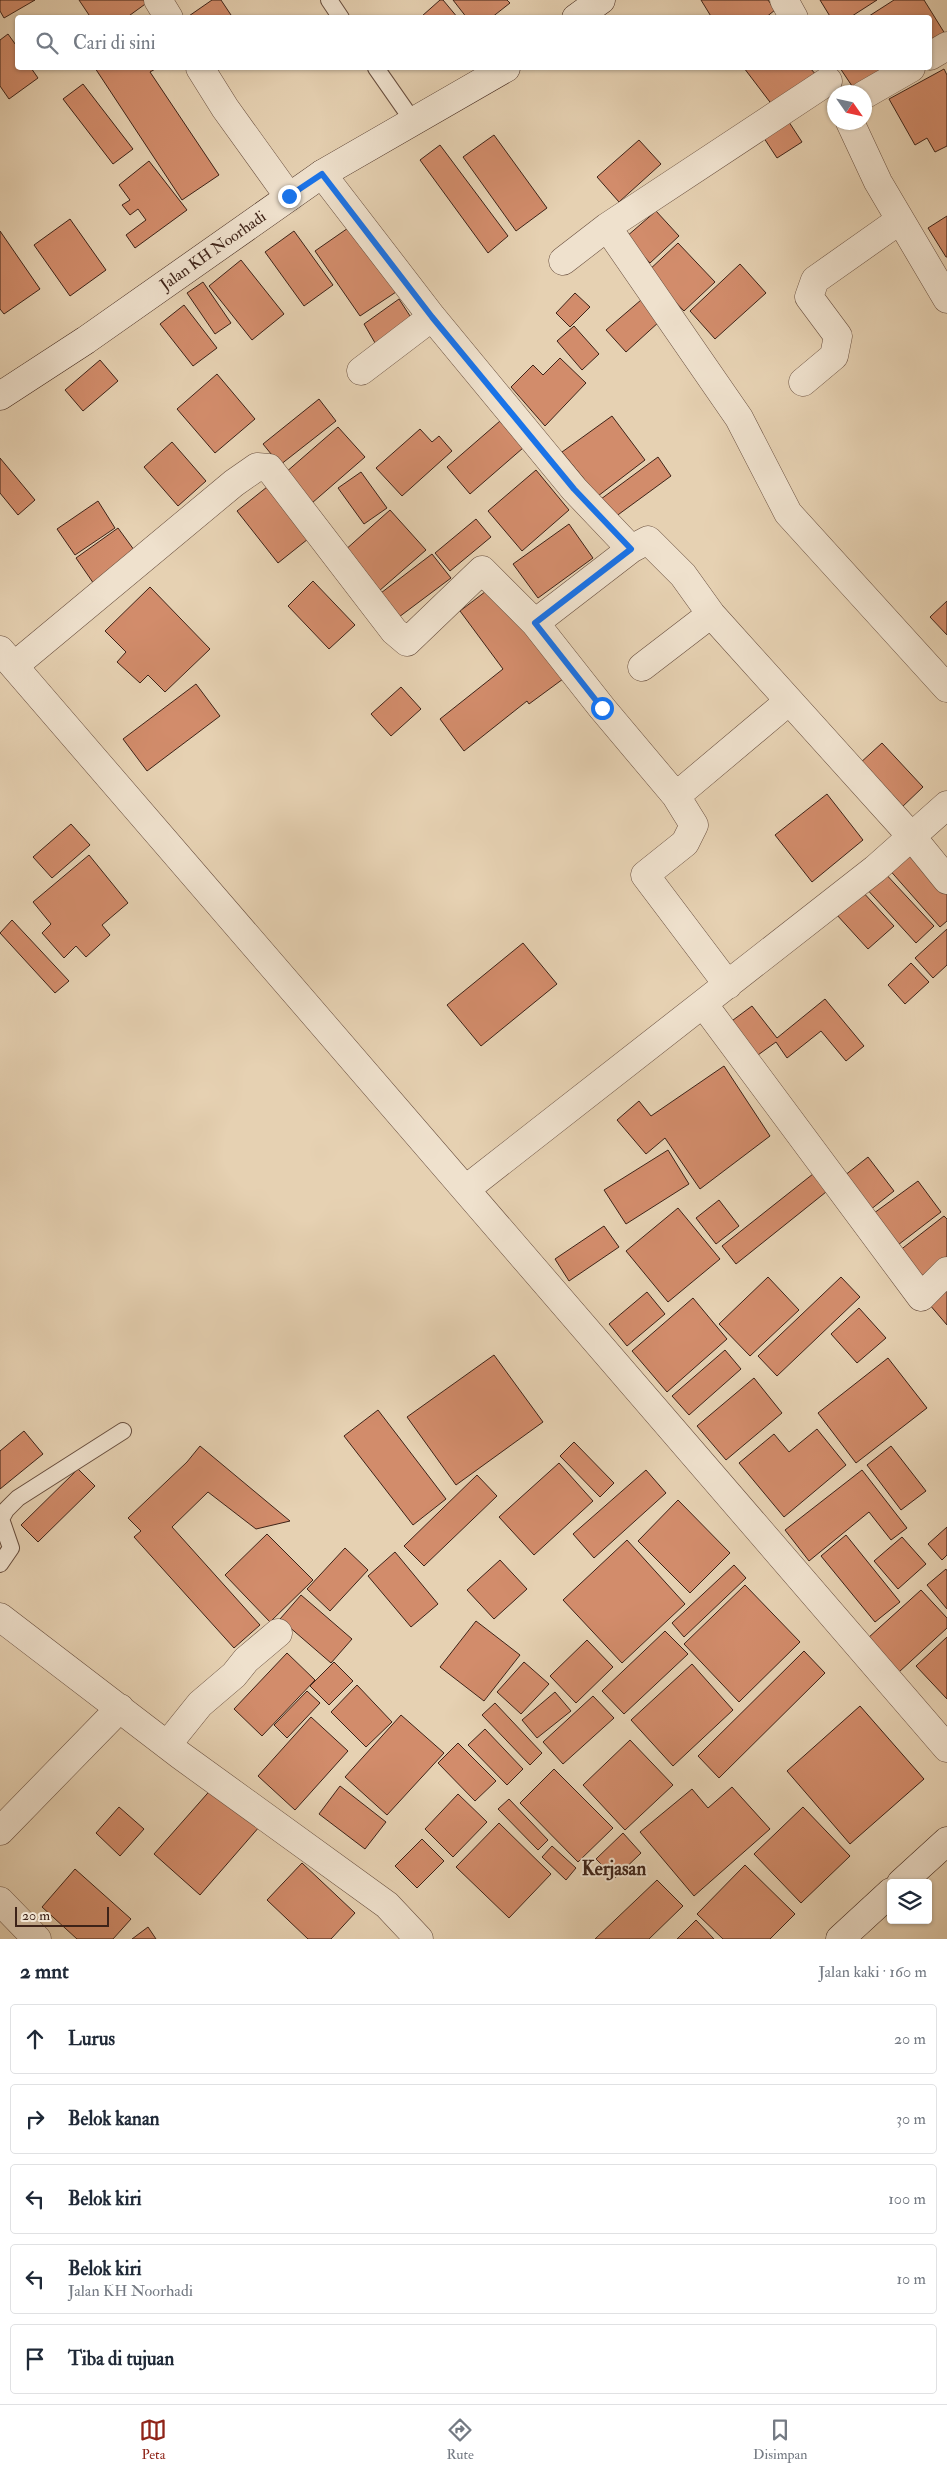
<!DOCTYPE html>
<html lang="id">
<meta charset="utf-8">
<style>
body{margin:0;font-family:"IM FELL Double Pica",serif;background:#f6f6f7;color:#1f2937}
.controls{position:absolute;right:15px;bottom:15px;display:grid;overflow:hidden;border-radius:5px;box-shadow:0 1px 4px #0004}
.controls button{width:45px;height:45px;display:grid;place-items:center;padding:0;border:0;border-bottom:1px solid #e0e1e3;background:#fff;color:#1f2937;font:25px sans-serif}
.compass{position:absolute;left:827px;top:85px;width:45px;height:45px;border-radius:50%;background:#fff;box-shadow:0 1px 4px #0004;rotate:124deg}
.scale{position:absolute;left:15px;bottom:12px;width:94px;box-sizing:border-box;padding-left:5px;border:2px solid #3e2318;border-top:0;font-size:14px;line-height:18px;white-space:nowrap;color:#3e2318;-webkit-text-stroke:4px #efe1cd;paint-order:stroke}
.stop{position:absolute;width:15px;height:15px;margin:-11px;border:4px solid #1a73e8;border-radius:50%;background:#fff}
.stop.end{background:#1a73e8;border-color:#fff;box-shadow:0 1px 5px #0008}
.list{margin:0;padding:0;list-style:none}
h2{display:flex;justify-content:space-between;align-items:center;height:65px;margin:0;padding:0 20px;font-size:21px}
h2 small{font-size:16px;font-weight:400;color:#747a83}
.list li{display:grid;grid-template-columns:32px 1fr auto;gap:15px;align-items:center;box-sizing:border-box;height:70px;margin:0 10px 10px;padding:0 10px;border:1px solid #e0e1e3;border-radius:5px}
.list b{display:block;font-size:19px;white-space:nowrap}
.list p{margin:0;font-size:16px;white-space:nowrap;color:#747a83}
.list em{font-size:16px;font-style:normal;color:#747a83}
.icon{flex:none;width:28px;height:28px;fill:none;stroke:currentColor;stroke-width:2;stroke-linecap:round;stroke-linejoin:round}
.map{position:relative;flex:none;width:947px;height:1939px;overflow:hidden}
.search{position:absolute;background:#fff;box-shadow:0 1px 4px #0004;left:15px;right:15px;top:15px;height:55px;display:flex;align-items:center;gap:12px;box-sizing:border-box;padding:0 18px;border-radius:5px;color:#747a83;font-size:19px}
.sheet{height:465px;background:#fff}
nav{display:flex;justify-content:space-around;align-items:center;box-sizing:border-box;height:70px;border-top:1px solid #e0e1e3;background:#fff;font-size:14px;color:#747a83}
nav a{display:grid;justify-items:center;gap:2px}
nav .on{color:#8f2418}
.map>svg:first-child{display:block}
.building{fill:#d28c6b;stroke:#3e2318}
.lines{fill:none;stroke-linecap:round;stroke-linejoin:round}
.lane-casing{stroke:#684e3e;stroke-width:18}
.street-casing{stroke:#684e3e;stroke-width:29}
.secondary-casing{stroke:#3e2318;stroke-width:29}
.lane{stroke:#efe1cd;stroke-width:16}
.street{stroke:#efe1cd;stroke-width:28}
.secondary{stroke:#efe1cd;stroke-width:28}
.route{stroke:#1a73e8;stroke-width:6}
.labels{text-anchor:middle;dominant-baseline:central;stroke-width:4;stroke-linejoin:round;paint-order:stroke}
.street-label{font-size:16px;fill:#3e2318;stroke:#efe1cd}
.quarter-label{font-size:19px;font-weight:bold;fill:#3e2318;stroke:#efe1cd}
</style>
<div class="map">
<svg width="947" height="1939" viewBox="0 0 947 1939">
<rect width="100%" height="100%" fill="#e6d1b2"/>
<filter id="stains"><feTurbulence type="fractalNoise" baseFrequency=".004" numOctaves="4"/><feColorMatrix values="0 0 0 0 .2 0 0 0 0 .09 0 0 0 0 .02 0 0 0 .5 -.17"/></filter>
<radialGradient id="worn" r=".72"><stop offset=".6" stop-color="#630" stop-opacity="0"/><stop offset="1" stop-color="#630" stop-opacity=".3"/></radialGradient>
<path class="building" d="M0 0H35L4 18 0 11Z
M79 0H147L148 2 126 18H91Z
M212 0H221L233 18H186Z
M440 0H443L458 18H423L422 16Z
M453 0H507L510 3 491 18H467Z
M701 0H768L775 10 765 18H712Z
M820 0H877L849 18H831Z
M894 0H924L947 37 930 50V18H866Z
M8 34 18 48V68H31L38 78 9 99 0 86V40Z
M95 68H157L150 72 219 175 182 200Z
M744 68H810L818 77 776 110Z
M840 68H901L856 92Z
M944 69 947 75V146L935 152 927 138 915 145 889 99Z
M83 84 133 149 113 164 63 99Z
M785 116 802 142 777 158 760 132Z
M494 135 547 208 516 231 463 157Z
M639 140 661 164 619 202 597 177Z
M440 145 508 236 488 253 420 160Z
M149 161 187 210 135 248 126 235 146 220 138 209 130 215 122 205 130 200 119 185Z
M656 211 679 236 650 263 626 237Z
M947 216V257H946L928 228Z
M70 219 106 270 70 296 34 245Z
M351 226 396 292 360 316 315 251Z
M0 231 40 289 4 314 0 309Z
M294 231 333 285 304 306 265 252Z
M678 243 715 282 684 311 647 272Z
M241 260 284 314 252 340 209 286Z
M740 264 766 293 715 339 690 311Z
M203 282 231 323 215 334 187 293Z
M575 293 590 307 570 327 556 313Z
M399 299 412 319 378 348 364 324Z
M641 300 660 321 626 352 606 330Z
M184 305 217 348 193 366 160 324Z
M574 326 599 354 582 370 557 341Z
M560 358 586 383 545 426 511 387 533 365 543 375Z
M100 360 118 381 83 411 65 390Z
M217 374 255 419 215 453 177 409Z
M319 399 336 421 280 465 263 444Z
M612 416 645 460 598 496 562 452Z
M500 421 523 448 470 494 447 467Z
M338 427 365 457 312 503 285 473Z
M420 429 432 442 439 436 452 451 402 496 376 468Z
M172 442 206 481 178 506 144 467Z
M658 457 671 476 615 517 601 499Z
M0 458 35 500 18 515 0 493Z
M536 470 569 510 522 551 488 511Z
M361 472 387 508 364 524 338 488Z
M267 487 308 539 278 563 237 511Z
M98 501 115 528 75 555 57 529Z
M390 510 426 550 379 591 344 551Z
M476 519 491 537 450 571 435 553Z
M569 524 593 558 538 598 513 564Z
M118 528 137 554 94 584 76 558Z
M432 554 451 578 395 620 377 596Z
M313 581 355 625 329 649 288 606Z
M494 585 563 679 529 704 527 701 464 751 440 719 503 669 460 611Z
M150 587 210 649 165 692 148 675 140 683 117 662 126 652 105 631Z
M947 601V635L930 617Z
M196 684 220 716 147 771 123 739Z
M401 687 421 709 391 736 371 714Z
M882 743 923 787 901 808 859 764Z
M827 794 863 840 812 882 775 835Z
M71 824 90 845 52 878 33 857Z
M910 846 947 887V921L940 927 887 867Z
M89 855 128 903 102 925 110 935 86 957 76 946 64 958 42 933 51 924 33 902Z
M882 870 934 926 916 943 864 886Z
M861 890 894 926 868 949 836 914Z
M12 920 69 981 55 993 0 933Z
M947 929V965L933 978 915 958Z
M523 943 557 984 481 1046 447 1005Z
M911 963 929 982 905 1004 888 985Z
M825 999 864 1046 846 1061 821 1031 787 1058 776 1042 751 1060 725 1026 752 1006 777 1038Z
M724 1066 770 1136 700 1189 665 1138 646 1154 617 1120 639 1101 651 1116Z
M668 1150 689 1184 626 1224 604 1190Z
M868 1157 894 1191 870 1210 844 1176Z
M818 1170 831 1188 736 1264 722 1246Z
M918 1181 941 1212 894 1248 870 1216Z
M719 1200 739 1226 716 1244 696 1218Z
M678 1208 720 1259 668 1302 626 1251Z
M944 1216 947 1219V1257L919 1278 899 1251Z
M604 1226 619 1247 569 1281 555 1259Z
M768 1277 799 1310 750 1356 719 1324Z
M841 1277 860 1297 777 1376 758 1356Z
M947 1290V1325L929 1304Z
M647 1292 665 1314 627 1346 609 1324Z
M693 1298 727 1339 667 1392 632 1351Z
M859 1308 886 1338 857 1363 831 1334Z
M725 1350 741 1369 689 1415 672 1396Z
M494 1355 543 1422 456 1485 407 1417Z
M888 1358 927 1408 856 1463 818 1413Z
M754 1378 782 1413 726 1460 697 1426Z
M378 1410 446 1499 413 1525 344 1436Z
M817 1429 846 1465 784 1517 739 1463 774 1434 789 1452Z
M24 1431 43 1454 0 1489V1451Z
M574 1442 614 1483 600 1497 560 1456Z
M200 1446 290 1521 256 1529 208 1492 172 1527 260 1625 234 1648 134 1537 141 1531 128 1518 187 1462Z
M891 1446 926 1491 901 1510 867 1465Z
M559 1463 593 1501 534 1555 499 1517Z
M78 1469 95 1486 38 1542 21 1525Z
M646 1470 666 1493 594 1558 573 1534Z
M862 1470 907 1528 891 1540 869 1512 809 1561 785 1530Z
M477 1475 497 1496 424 1566 404 1546Z
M678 1500 730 1553 690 1593 638 1541Z
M947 1527V1555L942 1560 928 1544Z
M267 1534 313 1580 270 1622 225 1575Z
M846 1535 900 1602 875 1622 821 1556Z
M902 1537 926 1564 898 1589 874 1561Z
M627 1540 685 1604 622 1663 563 1600Z
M345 1548 368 1570 330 1611 307 1589Z
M395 1552 438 1604 411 1627 368 1576Z
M500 1560 527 1589 494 1619 467 1590Z
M734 1565 746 1578 684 1637 672 1623Z
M946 1569 947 1571V1609L927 1585Z
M745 1585 800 1642 739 1702 684 1644Z
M921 1590 947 1618V1628L899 1672 868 1638Z
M301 1595 352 1639 331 1663 280 1619Z
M476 1621 520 1655 484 1701 440 1667Z
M665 1631 688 1654 624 1714 602 1691Z
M947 1637V1699L916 1666Z
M587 1640 613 1667 576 1703 550 1676Z
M804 1651 825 1673 719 1778 698 1756Z
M287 1653 315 1680 262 1736 234 1709Z
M334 1662 353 1681 329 1705 310 1686Z
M524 1662 549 1684 521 1714 497 1692Z
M692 1664 733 1710 673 1766 631 1720Z
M357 1685 392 1722 366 1747 331 1712Z
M307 1691 320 1703 287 1738 274 1725Z
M555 1692 571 1711 537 1738 522 1720Z
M593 1696 614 1718 563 1764 543 1742Z
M495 1703 542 1753 530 1765 482 1715Z
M860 1706 924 1779 850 1844 787 1771Z
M401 1715 444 1753 387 1815 345 1777Z
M311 1717 348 1751 295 1810 258 1776Z
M485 1729 523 1769 507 1785 468 1745Z
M630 1740 673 1785 625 1830 583 1785Z
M458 1743 496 1781 475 1801 438 1763Z
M554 1769 613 1828 578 1862 520 1803Z
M214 1786 260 1826 200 1895 154 1854Z
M340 1786 386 1822 365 1849 319 1814Z
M732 1787 770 1829 694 1896 640 1832 692 1789 708 1808Z
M458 1794 487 1822 453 1857 425 1829Z
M509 1799 548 1840 538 1850 498 1809Z
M119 1807 144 1829 120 1856 96 1833Z
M803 1807 850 1856 801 1903 754 1854Z
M499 1823 551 1874 509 1918 456 1867Z
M623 1833 641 1853 615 1878 596 1859Z
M422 1839 444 1861 417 1888 395 1866Z
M552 1846 576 1868 566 1880 542 1857Z
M302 1863 355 1913 331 1939H308L267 1900Z
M745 1865 795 1914 770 1939H723L697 1914Z
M75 1869 131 1919 113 1939H77L42 1907Z
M657 1880 683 1906 649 1939H595Z
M696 1920 714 1939H677Z
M148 1927 156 1939H132Z"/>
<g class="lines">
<defs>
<path id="lane" d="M329 0 341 18
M376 68 413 121
M0 1564 11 1548 1 1519 6 1510 18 1498 123 1431"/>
<path id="street" d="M158 0 169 18
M784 0 794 18
M930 56 947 46
M200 68 225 108 289 197
M864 95 911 68
M850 122 878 182 947 299
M322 174 432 317 574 489 631 549 648 540 683 575 711 614 912 837 947 880
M607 227 739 418 788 513 947 688
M563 261 607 227 828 81
M361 371 432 317
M803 382 834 356 838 336 809 297 815 280 900 220
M535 623 631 549
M0 650 947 1748
M14 666 234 483 257 467 269 468 394 631 407 642 482 570 535 623 602 708 676 796 694 825 685 843 645 875 728 985
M642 667 711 614
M676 796 789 701
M704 1005 921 1297 947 1271
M466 1189 875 869 947 805
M0 1617 180 1755 387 1905 419 1939
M167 1745 200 1704 234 1675 246 1660 278 1633
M0 1831 120 1708
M0 1901 37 1939"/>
<g id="secondary">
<path d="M576 18 601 0"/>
<path id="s1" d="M0 396 86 340 322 174 506 68"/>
<path d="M901 1883 947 1841"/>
<path d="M840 1939 891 1892"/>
</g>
</defs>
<use href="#lane" class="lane-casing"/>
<use href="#street" class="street-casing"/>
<use href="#secondary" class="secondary-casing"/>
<use href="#lane" class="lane"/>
<use href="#street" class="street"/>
<use href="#secondary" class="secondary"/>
</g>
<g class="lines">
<path class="route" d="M289 196 322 174 432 317 574 489 631 549 535 623 602 708"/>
</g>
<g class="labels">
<g class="street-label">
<text stroke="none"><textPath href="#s1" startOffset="258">Jalan KH Noorhadi</textPath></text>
</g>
<g class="quarter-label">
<text x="614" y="1869">Kerjasan</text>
</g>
</g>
<rect width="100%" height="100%" filter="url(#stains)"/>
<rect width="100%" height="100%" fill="url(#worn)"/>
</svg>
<div class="controls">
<button><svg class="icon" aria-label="layers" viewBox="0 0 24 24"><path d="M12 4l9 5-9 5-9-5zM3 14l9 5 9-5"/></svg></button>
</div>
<svg class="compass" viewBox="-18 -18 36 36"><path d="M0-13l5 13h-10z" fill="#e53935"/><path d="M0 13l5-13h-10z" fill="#747a83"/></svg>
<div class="scale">20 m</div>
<div class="stop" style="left:602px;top:708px"></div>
<div class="stop end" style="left:289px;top:196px"></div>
<div class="search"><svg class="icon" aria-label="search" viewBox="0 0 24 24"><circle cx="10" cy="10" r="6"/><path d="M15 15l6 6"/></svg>Cari di sini</div>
</div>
<section class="sheet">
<h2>2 mnt<small>Jalan kaki · 160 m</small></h2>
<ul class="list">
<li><svg class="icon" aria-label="ahead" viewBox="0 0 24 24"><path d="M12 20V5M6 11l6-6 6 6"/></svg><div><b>Lurus</b></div><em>20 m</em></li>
<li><svg class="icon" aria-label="right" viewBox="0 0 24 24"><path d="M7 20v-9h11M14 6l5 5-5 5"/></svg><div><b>Belok kanan</b></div><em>30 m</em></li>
<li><svg class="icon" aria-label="left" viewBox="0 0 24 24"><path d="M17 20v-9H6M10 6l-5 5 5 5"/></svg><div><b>Belok kiri</b></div><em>100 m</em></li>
<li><svg class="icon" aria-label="left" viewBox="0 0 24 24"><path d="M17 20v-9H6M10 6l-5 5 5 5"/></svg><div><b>Belok kiri</b><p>Jalan KH Noorhadi</p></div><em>10 m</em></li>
<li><svg class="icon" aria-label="arrive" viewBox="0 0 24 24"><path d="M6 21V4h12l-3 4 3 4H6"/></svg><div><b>Tiba di tujuan</b></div></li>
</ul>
</section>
<nav>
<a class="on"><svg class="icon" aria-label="map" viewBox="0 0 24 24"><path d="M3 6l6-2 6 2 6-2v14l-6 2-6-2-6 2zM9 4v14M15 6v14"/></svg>Peta</a>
<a><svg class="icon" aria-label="directions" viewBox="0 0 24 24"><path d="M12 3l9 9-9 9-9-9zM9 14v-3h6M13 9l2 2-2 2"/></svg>Rute</a>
<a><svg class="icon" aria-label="saved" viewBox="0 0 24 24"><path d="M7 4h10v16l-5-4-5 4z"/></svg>Disimpan</a>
</nav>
